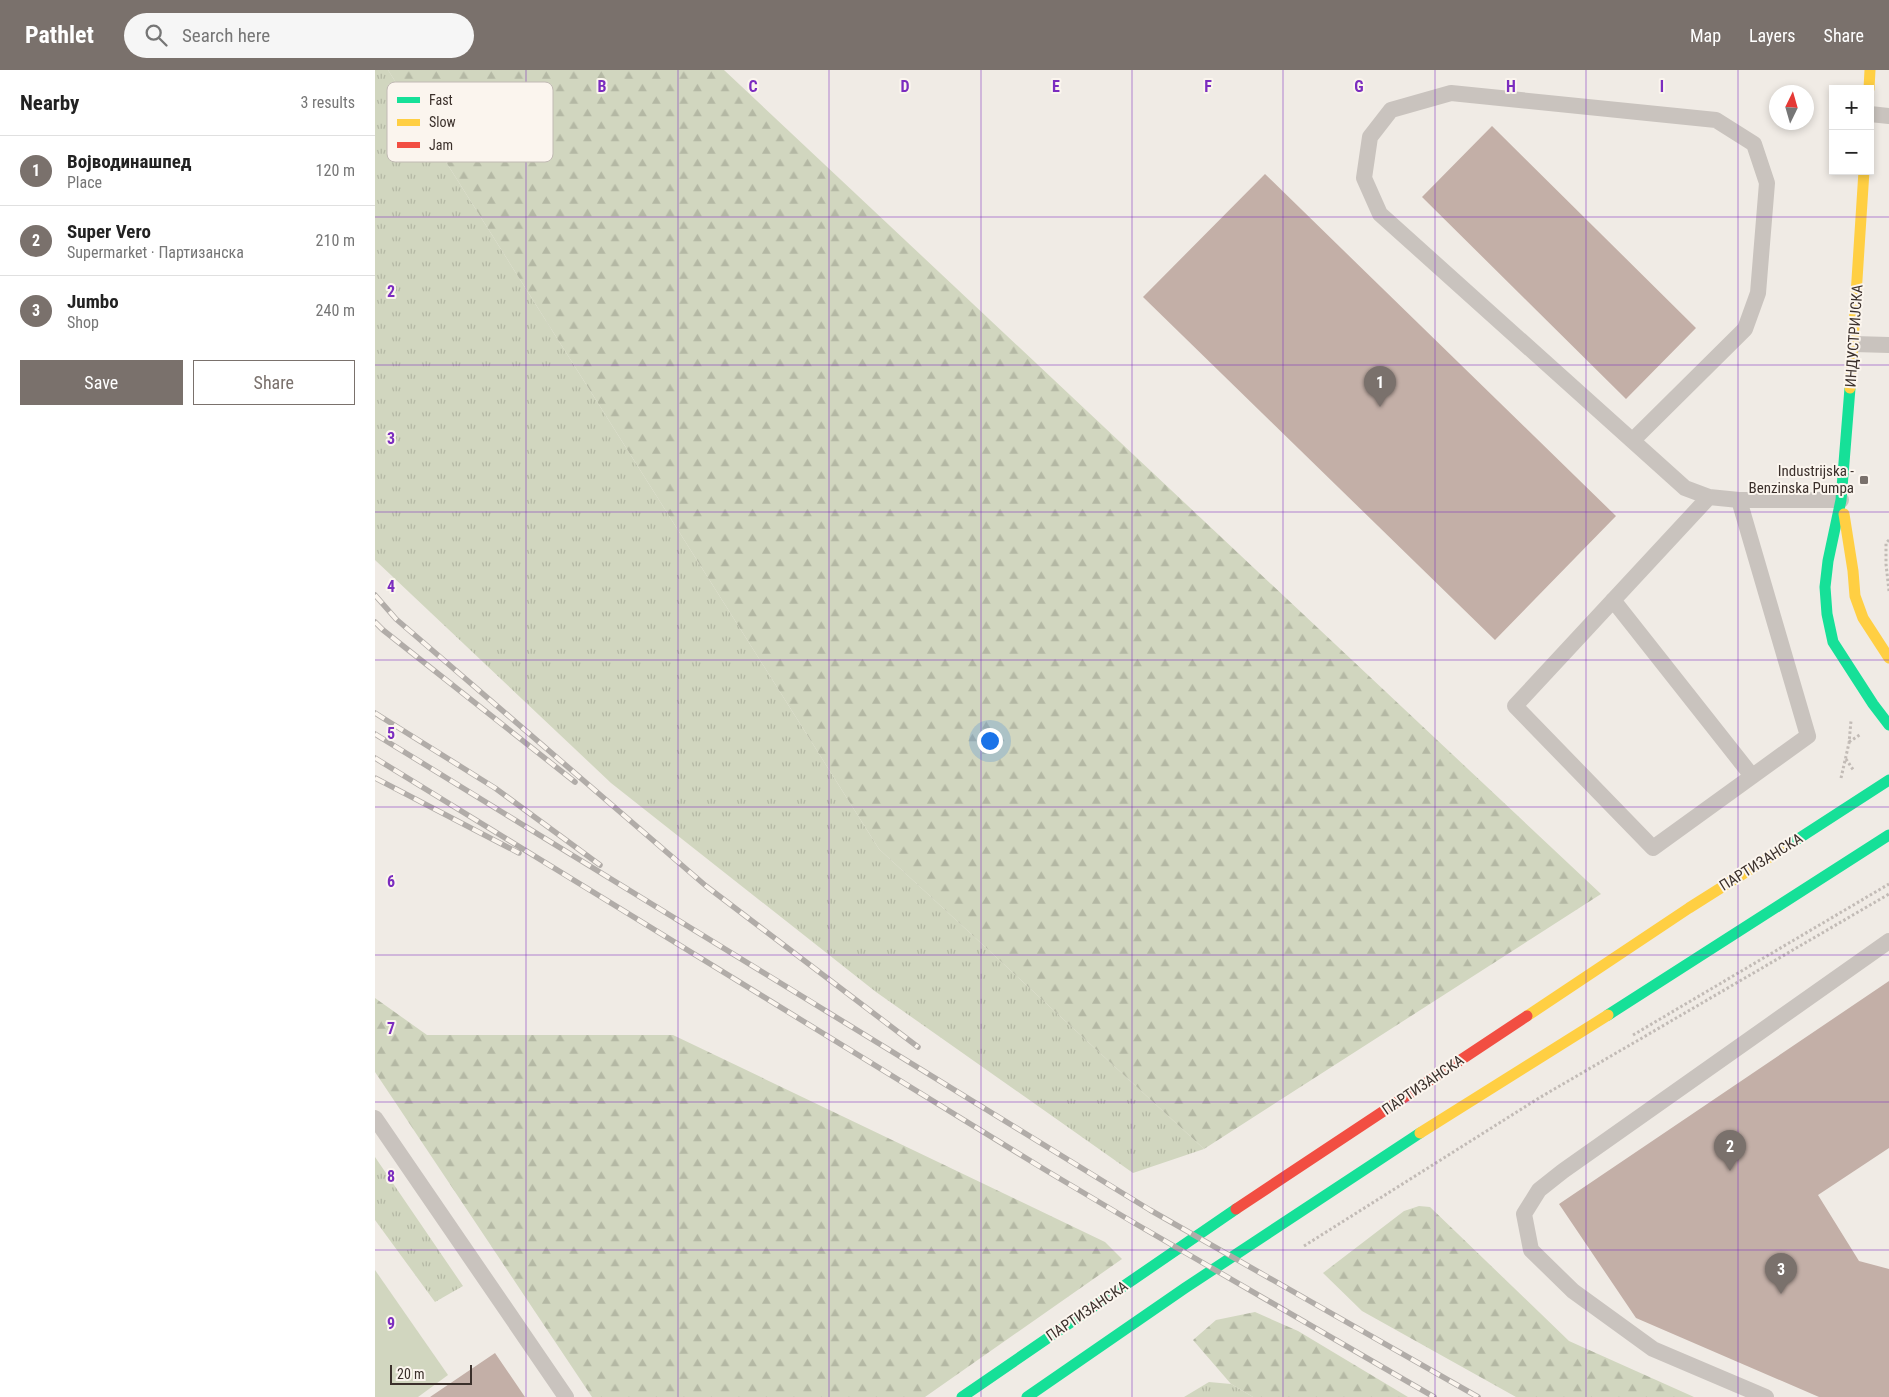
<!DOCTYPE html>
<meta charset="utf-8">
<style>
body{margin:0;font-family:"Roboto Condensed",sans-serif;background:#f6f6f6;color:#222}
.controls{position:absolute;right:15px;top:15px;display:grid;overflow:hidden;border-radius:0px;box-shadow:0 2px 8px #0003}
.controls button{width:45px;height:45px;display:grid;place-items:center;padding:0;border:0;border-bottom:1px solid #e0e0e0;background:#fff;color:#222;font:25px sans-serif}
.compass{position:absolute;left:1394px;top:15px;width:45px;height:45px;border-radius:50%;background:#fff;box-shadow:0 2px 8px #0003;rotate:5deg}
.scale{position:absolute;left:15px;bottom:12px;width:82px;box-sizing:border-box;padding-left:5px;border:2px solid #3b302b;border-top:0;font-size:14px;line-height:18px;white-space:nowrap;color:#3b302b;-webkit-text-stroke:4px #fbf5ee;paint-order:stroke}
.you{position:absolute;left:614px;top:670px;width:18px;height:18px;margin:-12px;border:4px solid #fff;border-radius:50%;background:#1a73e8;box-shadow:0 0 0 8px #1a73e833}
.badge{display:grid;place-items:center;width:32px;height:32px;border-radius:50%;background:#7a716c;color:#fff;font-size:16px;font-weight:700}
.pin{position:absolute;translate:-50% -41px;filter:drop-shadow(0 1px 2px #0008)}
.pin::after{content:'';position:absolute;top:26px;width:18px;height:15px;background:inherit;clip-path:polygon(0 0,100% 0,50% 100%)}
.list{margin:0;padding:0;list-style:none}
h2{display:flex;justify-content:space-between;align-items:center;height:65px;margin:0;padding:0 20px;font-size:21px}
h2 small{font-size:16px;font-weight:400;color:#767676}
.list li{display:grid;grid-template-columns:32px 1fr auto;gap:15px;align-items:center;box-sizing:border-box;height:70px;padding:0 20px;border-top:1px solid #e0e0e0}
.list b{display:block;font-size:19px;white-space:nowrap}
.list p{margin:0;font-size:16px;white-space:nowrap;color:#767676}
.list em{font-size:16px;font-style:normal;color:#767676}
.actions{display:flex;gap:10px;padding:15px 20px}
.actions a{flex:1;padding:11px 0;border:1px solid #7a716c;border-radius:0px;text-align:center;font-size:18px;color:#7a716c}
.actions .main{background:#7a716c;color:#fff}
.icon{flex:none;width:28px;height:28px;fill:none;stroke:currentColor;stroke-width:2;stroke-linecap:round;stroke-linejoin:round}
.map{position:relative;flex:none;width:1514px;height:1327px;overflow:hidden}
header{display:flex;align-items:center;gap:30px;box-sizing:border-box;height:70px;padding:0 25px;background:#7a716c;color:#fff}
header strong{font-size:24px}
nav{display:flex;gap:28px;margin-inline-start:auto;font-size:18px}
.search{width:350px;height:45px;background:#f6f6f6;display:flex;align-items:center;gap:12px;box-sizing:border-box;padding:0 18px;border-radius:28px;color:#767676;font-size:19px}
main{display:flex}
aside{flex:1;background:#fff}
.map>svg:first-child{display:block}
.grass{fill:url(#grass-tufts)}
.forest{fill:url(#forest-firs)}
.pitch{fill:#d1d6bf}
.building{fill:#c3afa7}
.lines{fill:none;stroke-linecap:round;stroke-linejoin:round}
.path{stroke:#c2bbb6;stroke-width:3;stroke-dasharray:2.5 2.5;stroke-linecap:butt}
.lane{stroke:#c9c3be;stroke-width:16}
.fast{stroke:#16e098;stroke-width:11}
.slow{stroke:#ffcf43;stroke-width:11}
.jam{stroke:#f24e42;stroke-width:11}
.rail-casing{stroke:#b1aca8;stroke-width:5.5}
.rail{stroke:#fbf5ee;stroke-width:4;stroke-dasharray:11;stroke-linecap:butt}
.grid{fill:none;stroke:#7b2cbf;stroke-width:1;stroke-opacity:0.55}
.poi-dot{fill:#7a716c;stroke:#fbf5ee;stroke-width:2}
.labels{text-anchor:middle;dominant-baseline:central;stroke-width:4;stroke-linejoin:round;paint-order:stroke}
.street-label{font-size:15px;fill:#3b302b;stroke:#fbf5ee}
.poi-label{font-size:15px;fill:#3b302b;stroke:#fbf5ee;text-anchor:end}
.key{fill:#fbf5ee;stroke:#c1bab4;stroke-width:1}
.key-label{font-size:14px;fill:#3b302b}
.grid-label{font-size:16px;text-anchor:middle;font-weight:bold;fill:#7b2cbf;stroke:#fbf5ee;stroke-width:4;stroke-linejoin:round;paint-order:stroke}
</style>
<header>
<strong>Pathlet</strong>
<div class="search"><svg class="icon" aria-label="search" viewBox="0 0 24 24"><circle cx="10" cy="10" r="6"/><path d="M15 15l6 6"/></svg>Search here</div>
<nav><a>Map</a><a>Layers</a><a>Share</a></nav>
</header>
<main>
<aside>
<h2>Nearby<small>3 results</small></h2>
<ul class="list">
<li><span class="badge">1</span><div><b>Војводинашпед</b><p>Place</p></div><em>120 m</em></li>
<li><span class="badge">2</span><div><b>Super Vero</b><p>Supermarket · Партизанска</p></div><em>210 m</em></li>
<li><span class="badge">3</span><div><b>Jumbo</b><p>Shop</p></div><em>240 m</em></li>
</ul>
<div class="actions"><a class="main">Save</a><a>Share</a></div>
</aside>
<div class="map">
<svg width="1514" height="1327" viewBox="0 0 1514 1327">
<defs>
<pattern id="grass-tufts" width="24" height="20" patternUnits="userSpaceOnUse" patternTransform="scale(1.25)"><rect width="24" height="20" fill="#d1d6bf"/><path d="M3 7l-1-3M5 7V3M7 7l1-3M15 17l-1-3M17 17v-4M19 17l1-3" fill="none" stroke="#b4b8a4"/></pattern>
<pattern id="forest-firs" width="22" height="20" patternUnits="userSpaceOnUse" patternTransform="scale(1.25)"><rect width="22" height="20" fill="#d1d6bf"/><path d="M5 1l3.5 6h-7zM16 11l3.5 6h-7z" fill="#b4b8a4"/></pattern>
</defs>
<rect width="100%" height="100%" fill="#f0ebe5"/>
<path class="grass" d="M0 0H13L504 779 829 1079 758 1103 501 922 236 713 0 490Z
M0 1087 88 1216 60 1232 0 1150Z
M834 1312 856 1314 878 1327H809Z"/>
<path class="forest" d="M13 0H349L1226 824 829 1079 504 779Z
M0 928 52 965H298L730 1172 747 1189 550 1327H217L0 1002Z
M1044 1136 1055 1137 1194 1271 1319 1327H1141L987 1241 948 1203 1029 1141Z
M880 1242 923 1261 1033 1327H878L856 1314 818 1270 841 1250Z"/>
<path class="pitch" d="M0 1200 73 1305 43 1327H0Z"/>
<path class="building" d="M1117 56 1321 258 1251 329 1047 127Z
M890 104 1241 446 1120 570 768 227Z
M1514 911V1078L1443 1125 1484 1191 1514 1199V1327H1444L1261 1248 1184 1134Z
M120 1283 150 1327H55Z"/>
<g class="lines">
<path class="path" d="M1514 470 1511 473V494L1514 521
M1474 672 1486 664
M1471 689 1479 701
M1466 708 1474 673 1476 651
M1258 965 1514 814
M929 1176 1164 1028 1514 824"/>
<path class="lane" d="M1495 44 1514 46
M1479 274 1514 275
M1258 370 1370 259 1383 223 1392 113 1379 74 1341 50 1076 23 1016 40 995 67 989 108 1005 144 1310 418 1334 427 1364 430H1466
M1334 427 1140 636 1278 778 1433 666 1364 430
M1238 530 1377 706
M0 1048 191 1327
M1391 1327 1278 1279 1198 1221 1156 1180 1149 1144 1164 1120 1188 1101 1514 871"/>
<path class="fast" d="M1475 318 1466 430 1453 491 1450 517 1452 544 1458 572 1498 634 1514 655
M1409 778 1514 710
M1233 945 1514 765
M587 1327 861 1139
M652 1327 810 1218 1045 1063"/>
<path class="slow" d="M1494 19 1495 0
M1475 318 1489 101
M1469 444 1478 501 1480 526 1488 548 1514 588
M1152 946 1314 838 1409 778
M1045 1063 1233 945"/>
<path class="jam" d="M861 1139 1152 946"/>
<defs>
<path id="rail" d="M0 525 21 549 331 816 543 977
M0 552 8 560 200 712
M0 643 120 718 225 795
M0 664 775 1140 1103 1327
M0 688 672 1101 761 1154 1059 1327
M0 708 144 783"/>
</defs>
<use href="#rail" class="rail-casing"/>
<use href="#rail" class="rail"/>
</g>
<path class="grid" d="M151 0V1327M303 0V1327M454 0V1327M606 0V1327M757 0V1327M908 0V1327M1060 0V1327M1211 0V1327M1363 0V1327M0 147H1514M0 295H1514M0 442H1514M0 590H1514M0 737H1514M0 885H1514M0 1032H1514M0 1180H1514"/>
<rect class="poi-dot" x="1484" y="405" width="10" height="10" rx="2.5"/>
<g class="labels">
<g class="street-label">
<text transform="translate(1479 266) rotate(-86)">ИНДУСТРИЈСКА</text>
<text transform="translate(1386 792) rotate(-32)">ПАРТИЗАНСКА</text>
<text transform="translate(1048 1015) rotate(-34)">ПАРТИЗАНСКА</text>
<text transform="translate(712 1241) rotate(-34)">ПАРТИЗАНСКА</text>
</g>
<g class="poi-label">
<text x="1479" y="401">Industrijska -<tspan x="1479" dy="17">Benzinska Pumpa</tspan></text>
</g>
</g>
<rect x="12" y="12" width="166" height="80" rx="8" class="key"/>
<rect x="22" y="27" width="23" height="6" fill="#16e098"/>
<rect x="22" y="49" width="23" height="7" fill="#ffcf43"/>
<rect x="22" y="72" width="23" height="6" fill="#f24e42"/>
<g class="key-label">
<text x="54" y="35">Fast</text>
<text x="54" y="57">Slow</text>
<text x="54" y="80">Jam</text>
</g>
<g class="grid-label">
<text x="227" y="22">B</text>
<text x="378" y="22">C</text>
<text x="530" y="22">D</text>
<text x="681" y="22">E</text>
<text x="833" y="22">F</text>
<text x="984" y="22">G</text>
<text x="1136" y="22">H</text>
<text x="1287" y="22">I</text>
<text x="16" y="227">2</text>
<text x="16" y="374">3</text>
<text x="16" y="522">4</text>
<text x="16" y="669">5</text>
<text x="16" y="817">6</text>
<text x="16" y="964">7</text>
<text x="16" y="1112">8</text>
<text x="16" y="1259">9</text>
</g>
</svg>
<div class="controls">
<button>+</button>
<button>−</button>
</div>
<svg class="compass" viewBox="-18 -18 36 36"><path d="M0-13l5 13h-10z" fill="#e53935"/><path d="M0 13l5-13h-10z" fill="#767676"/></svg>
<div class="scale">20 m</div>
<div class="you"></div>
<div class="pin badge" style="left:1005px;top:337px">1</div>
<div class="pin badge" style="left:1355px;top:1101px">2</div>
<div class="pin badge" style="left:1406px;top:1224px">3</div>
</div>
</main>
